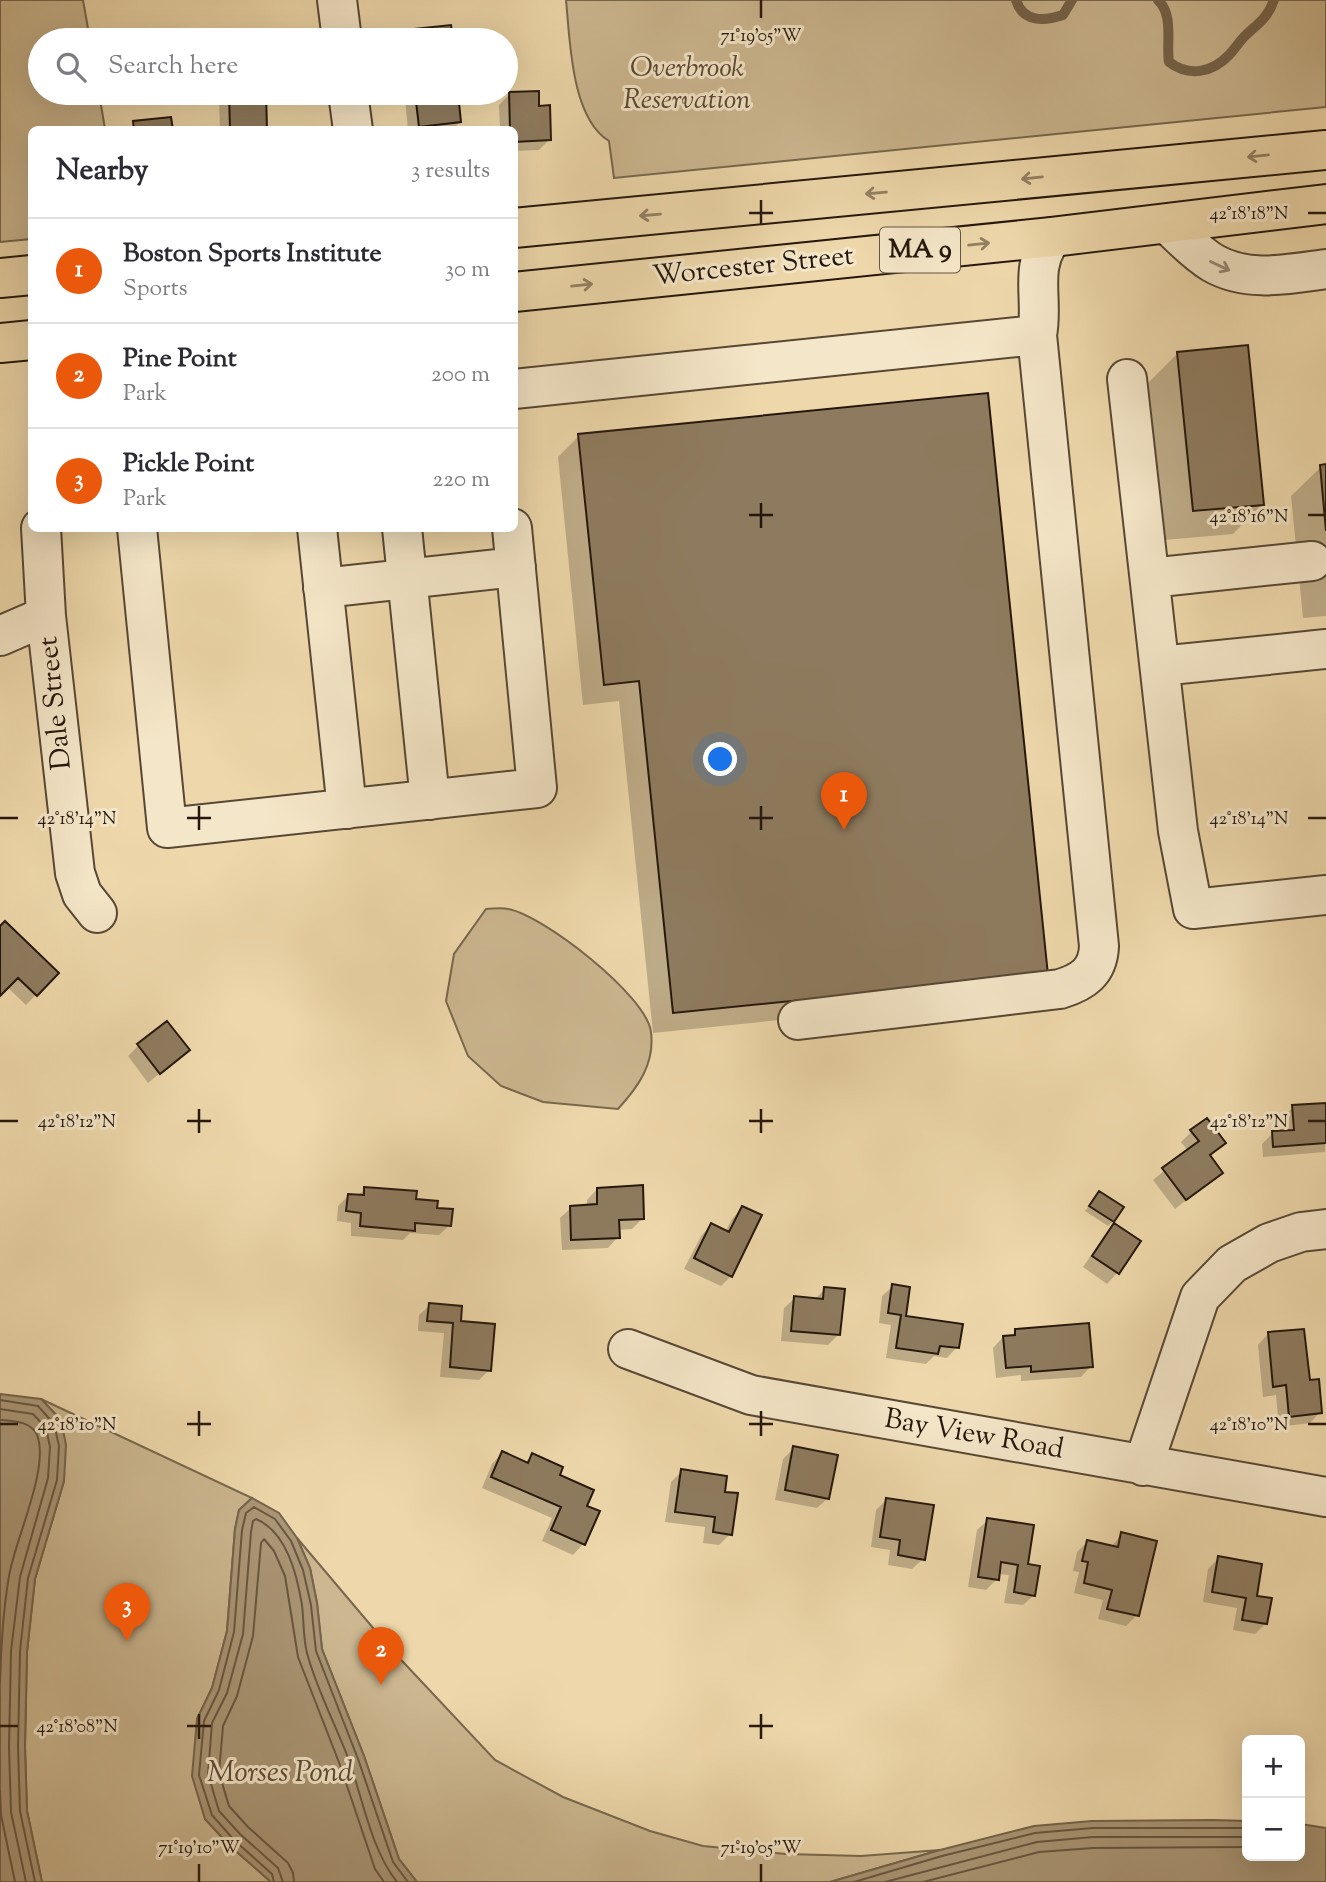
<!DOCTYPE html>
<meta charset="utf-8">
<style>
body{margin:0;font-family:"Sorts Mill Goudy",serif;background:#f7f7f7;color:#2b2b33}
.controls{position:absolute;right:21px;bottom:21px;display:grid;overflow:hidden;border-radius:10px;box-shadow:0 7px 28px #0002}
.controls button{width:63px;height:63px;display:grid;place-items:center;padding:0;border:0;border-bottom:2px solid #e1e1e2;background:#fff;color:#2b2b33;font:35px sans-serif}
.you{position:absolute;left:721px;top:760px;width:24px;height:24px;margin:-18px;border:5px solid #fff;border-radius:50%;background:#1a73e8;box-shadow:0 0 0 10px #1a73e833}
.badge{display:grid;place-items:center;width:46px;height:46px;border-radius:50%;background:#ea580c;color:#fff;font-size:23px;font-weight:700}
.pin{position:absolute;translate:-50% -58px;filter:drop-shadow(0 2px 4px #0008)}
.pin::after{content:'';position:absolute;top:37px;width:24px;height:21px;background:inherit;clip-path:polygon(0 0,100% 0,50% 100%)}
.list{margin:0;padding:0;list-style:none}
h2{display:flex;justify-content:space-between;align-items:center;height:91px;margin:0;padding:0 28px;font-size:30px}
h2 small{font-size:23px;font-weight:400;color:#7c7c81}
.list li{display:grid;grid-template-columns:46px 1fr auto;gap:21px;align-items:center;box-sizing:border-box;height:105px;padding:0 28px;border-top:2px solid #e1e1e2}
.list b{display:block;font-size:26px;white-space:nowrap}
.list p{margin:0;font-size:23px;white-space:nowrap;color:#7c7c81}
.list em{font-size:23px;font-style:normal;color:#7c7c81}
.icon{flex:none;width:38px;height:38px;fill:none;stroke:currentColor;stroke-width:2;stroke-linecap:round;stroke-linejoin:round}
.map{position:relative;flex:none;width:1326px;height:1882px;overflow:hidden}
.search{position:absolute;background:#fff;box-shadow:0 7px 28px #0002;left:28px;top:28px;width:490px;height:77px;display:flex;align-items:center;gap:18px;box-sizing:border-box;padding:0 24px;border-radius:38px;color:#7c7c81;font-size:26px}
.panel{position:absolute;background:#fff;box-shadow:0 7px 28px #0002;left:28px;top:126px;width:490px;height:406px;border-radius:10px}
.map>svg:first-child{display:block}
.green{fill:#ccb790;stroke:#78674e;stroke-width:2}
.water{fill:#aa9675;stroke:#75634b;stroke-width:2}
.shadow{fill:#0003}
.lines{fill:none;stroke-linecap:round;stroke-linejoin:round}
.shore{stroke:#685641;stroke-width:2}
.stream{stroke:#75634b;stroke-width:10}
.building{fill:#8e7b5f;stroke:#25170d;stroke-width:2}
.minor-casing{stroke:#574734;stroke-width:42}
.highway-casing{stroke:#25170d;stroke-width:42}
.minor{stroke:#f4e6c8;stroke-width:38}
.highway{stroke:#eed8ab;stroke-width:38}
.oneway{stroke:#948164}
.oneway2{stroke:#978974}
.ticks{fill:none;stroke:#25170d;stroke-width:2.5}
.labels{text-anchor:middle;dominant-baseline:central;stroke-width:6;stroke-linejoin:round;paint-order:stroke}
.shield{fill:#f4e6c8;stroke:#635545;stroke-width:2}
.shield-label{font-size:26px;font-weight:bold;fill:#25170d}
.park-label{font-size:28px;font-style:italic;fill:#574734;stroke:#f4e6c8}
.street-label{font-size:28px;fill:#25170d;stroke:#f4e6c8}
.water-label{font-size:30px;font-style:italic;fill:#5a4a37;stroke:#f4e6c8}
.ticks-label{font-size:18px;text-anchor:middle;fill:#25170d;stroke:#f4e6c8;stroke-width:6;stroke-linejoin:round;paint-order:stroke}
</style>
<div class="map">
<svg width="1326" height="1882" viewBox="0 0 1326 1882">
<rect width="100%" height="100%" fill="#eed8ab"/>
<filter id="stains"><feTurbulence type="fractalNoise" baseFrequency=".00286" numOctaves="4"/><feColorMatrix values="0 0 0 0 .2 0 0 0 0 .09 0 0 0 0 .02 0 0 0 .5 -.17"/></filter>
<radialGradient id="worn" r=".72"><stop offset=".6" stop-color="#630" stop-opacity="0"/><stop offset="1" stop-color="#630" stop-opacity=".3"/></radialGradient>
<path class="green" d="M0 0H83L90 40H40V93H99L105 129 32 130 31 239 0 242Z
M566 0H1326V107L614 178 609 141C571 118 570 40 566 0Z
M486 909C493 909 501 907 508 909 543 915 647 996 651 1032 655 1064 638 1087 618 1109L543 1102 501 1086 468 1056 446 1001 454 954Z
M41 1399 252 1498 239 1510 235 1529 227 1631 212 1688 197 1719 205 1819 229 1845 271 1882H42L27 1811 25 1747 27 1652 35 1579 64 1481 61 1420Z
M297 1538 390 1648 495 1760 563 1797 650 1831 703 1846 786 1854 861 1856 940 1850 830 1882H417L399 1859 364 1756 322 1649 317 1603 310 1568Z"/>
<path class="water" d="M0 1394 41 1399 61 1420 66 1445 64 1481 35 1579 27 1652 25 1747 27 1811 42 1882H0Z
M252 1498 279 1513 297 1538 310 1568 317 1603 322 1649 364 1756 399 1859 417 1882H271L229 1845 205 1819 192 1776 197 1719 212 1688 227 1631 235 1529 239 1510Z
M1213 1820 1247 1821V1856H1300V1824L1326 1828V1882H830L940 1850 1034 1826 1092 1821Z"/>
<path class="shadow" d="M449 27 451 40H397L406 31Z
M224 93H264L265 130H220L219 98Z
M409 93H457L460 122 452 130H408L405 99Z
M510 94 537 108 550 139 539 150 514 151V130H500L499 105Z
M1178 353 1262 504 1233 534 1164 540 1148 383Z
M579 436 1025 995 653 1033 619 701 583 705 558 457Z
M1326 466V616L1303 618 1291 496 1321 467Z
M0 928 57 973 26 1005 7 987 0 994Z
M138 1046 188 1050 148 1083 128 1056Z
M1326 1104 1325 1152 1263 1157 1262 1144 1273 1133 1284 1132 1283 1117 1293 1107Z
M1192 1131 1223 1143 1209 1156 1221 1173 1175 1209 1153 1180 1188 1151 1181 1142Z
M365 1189 414 1201 435 1209 450 1225 439 1235 410 1233 403 1240 351 1236V1223L337 1221 338 1206 348 1196H357Z
M597 1189 643 1218 632 1229 618 1230V1237L608 1248 562 1250 560 1218 571 1208 587 1207V1200Z
M1099 1193 1113 1221 1108 1226 1085 1211Z
M742 1208 731 1276 721 1286 684 1269 701 1236 711 1225 725 1232 732 1219Z
M1114 1226 1138 1241 1117 1273 1107 1284 1083 1267 1104 1236Z
M893 1286 904 1318 957 1347 947 1358 934 1356 926 1364 886 1358 891 1325 879 1323 882 1296Z
M825 1289 839 1334 828 1345 781 1341 784 1308 795 1298 814 1300Z
M430 1305 459 1323 489 1370 479 1380 440 1377 444 1333 418 1331 419 1315Z
M1016 1331 1091 1366 1081 1377 1021 1381V1375L996 1378 993 1348 1003 1337H1010Z
M1268 1334 1308 1382 1320 1412 1310 1423 1279 1427 1276 1395 1263 1397 1258 1345Z
M794 1448 828 1498 817 1508 775 1500 783 1459Z
M502 1453 524 1463 533 1455 557 1476 585 1507 583 1544 573 1555 542 1541 552 1518 482 1488 492 1464Z
M682 1471 723 1493 730 1534 719 1545 703 1543 705 1527 665 1522 671 1482Z
M887 1499 923 1559 912 1569 888 1565 890 1550 871 1547 876 1510Z
M988 1520 1026 1565 1034 1595 1023 1605 1004 1603 1009 1575 998 1574 997 1579 986 1590 968 1587 977 1530Z
M1122 1534 1137 1615 1126 1626 1098 1619 1103 1600 1074 1593 1079 1572 1073 1571 1077 1552 1088 1541 1111 1547Z
M1219 1558 1255 1597 1266 1623 1255 1634 1233 1630 1237 1608 1203 1602 1208 1569Z"/>
<g class="lines">
<path class="shore" d="M0 1400 38 1406 54 1424 59 1446 57 1480 28 1578 20 1651 18 1747 20 1811 35 1882
M0 1409 33 1414 46 1428 50 1447 48 1478 20 1577 11 1651 9 1747 11 1812 26 1882
M0 1420C13 1421 31 1421 37 1435 50 1468 15 1539 9 1576 3 1611 1 1647 0 1683
M0 1791 1 1815 15 1882
M274 1882 272 1874 234 1840 212 1815 199 1775 204 1721 219 1690 234 1632 242 1530 246 1513 254 1507 275 1519 291 1541 303 1570 311 1605 316 1651 358 1759 393 1862 408 1882
M283 1882 278 1868 240 1834 219 1811 208 1774 212 1723 227 1693 243 1634 251 1532 253 1521 256 1519C287 1532 297 1575 302 1605 304 1621 303 1638 307 1653 317 1691 337 1727 350 1763 363 1801 372 1851 397 1882
M294 1882 293 1873 288 1863 248 1827 229 1806 219 1773 223 1726 237 1696 253 1636 261 1543 264 1539 274 1551 285 1576 298 1657 340 1765 375 1869 384 1882
M854 1882 942 1856 1035 1833 1093 1828H1247
M885 1882 1037 1842 1093 1837H1247
M923 1882 1039 1852 1093 1848 1247 1847"/>
<path class="stream" d="M1016 0C1023 23 1045 21 1063 15L1072 0
M1158 0C1174 15 1166 43 1169 62 1189 77 1212 73 1229 55 1235 49 1240 40 1247 34 1260 22 1268 17 1274 0"/>
</g>
<path class="building" d="M451 25 453 40H406L405 30Z
M539 91V106L550 105 551 140 514 142V130H510L509 92Z
M229 93H266L267 130H230Z
M415 93H458L461 122 419 127Z
M171 117 173 130H134L133 121Z
M1248 345 1264 505 1193 511 1177 352Z
M988 393 1048 975 673 1013 639 681 604 685 578 434Z
M1326 464V531L1320 465Z
M5 921 59 973 37 996 18 978 0 996V926Z
M167 1021 190 1050 160 1074 137 1044Z
M1326 1103V1143L1273 1147 1272 1131 1294 1130 1292 1105Z
M1207 1118 1226 1143 1210 1155 1223 1173 1186 1200 1162 1168 1199 1141 1190 1130Z
M643 1185 644 1219 619 1220 620 1238 571 1240 570 1206 597 1204V1188Z
M364 1187 417 1191 416 1199 438 1201 437 1208 453 1209 451 1226 415 1223V1231L360 1226 361 1213 346 1211 348 1194 364 1195Z
M1099 1191 1124 1207 1114 1222 1089 1206Z
M742 1206 762 1215 732 1277 694 1258 711 1223 729 1232Z
M1114 1223 1141 1241 1119 1274 1092 1256Z
M892 1284 910 1287 906 1316 963 1324 959 1348 940 1346 938 1354 896 1348 901 1315 888 1313Z
M824 1287 845 1289 840 1335 791 1331 794 1296 823 1299Z
M429 1303 462 1306 461 1321 495 1324 491 1371 450 1367 453 1323 427 1321Z
M1089 1323 1093 1367 1031 1372V1366L1006 1368 1003 1336 1015 1335V1329Z
M1304 1329 1310 1380 1319 1379 1322 1413 1289 1417 1286 1385 1273 1387 1268 1332Z
M793 1446 838 1455 829 1499 785 1490Z
M502 1451 528 1463 532 1453 563 1467 560 1475 594 1490 587 1506 600 1511 585 1545 551 1530 561 1507 491 1477Z
M681 1469 727 1476 725 1492 738 1493 732 1535 713 1532 715 1517 675 1512Z
M886 1498 934 1505 925 1560 898 1555 900 1540 880 1537Z
M987 1518 1034 1525 1028 1564 1040 1566 1035 1596 1014 1592 1018 1565 1001 1562 999 1580 978 1577Z
M1121 1532 1157 1541 1139 1616 1107 1609 1112 1590 1084 1583 1088 1562 1082 1561 1087 1540 1118 1547Z
M1218 1556 1262 1564 1257 1596 1272 1598 1267 1624 1242 1620 1246 1598 1212 1592Z"/>
<g class="lines">
<defs>
<path id="minor" d="M337 0 342 40
M348 93 353 130
M1167 224C1182 237 1196 253 1213 263 1248 283 1288 274 1326 269
M1037 335C1044 299 1028 269 1052 237
M1127 379 1178 831 1193 909 1326 895
M514 389 1037 335 1099 946C1098 972 1083 982 1060 989L798 1020
M41 528 46 616 75 873 82 894 97 913
M137 528 167 828 537 788 512 528
M317 528 347 809
M402 528 430 800
M1150 578 1312 561
M323 588 516 567
M0 636 46 616
M1160 666 1326 649
M628 1349 751 1395 1326 1497
M1143 1466 1200 1297 1232 1264 1269 1243 1301 1232 1326 1229"/>
<path id="highway" d="M514 228 1326 150
M0 278 32 275
M514 292 1052 237 1326 204
M0 343 32 340"/>
</defs>
<use href="#minor" class="minor-casing"/>
<use href="#highway" class="highway-casing"/>
<use href="#minor" class="minor"/>
<use href="#highway" class="highway"/>
</g>
<defs><path id="oneway-shaft" d="M-6 0H5M1.5-3L5.5 0L1.5 3" fill="none" stroke-width="1.6" stroke-linecap="round" stroke-linejoin="round" transform="scale(1.75)"/></defs>
<g class="oneway">
<use href="#oneway-shaft" transform="translate(1258 156) rotate(174)"/>
<use href="#oneway-shaft" transform="translate(1032 178) rotate(174)"/>
<use href="#oneway-shaft" transform="translate(876 193) rotate(175)"/>
<use href="#oneway-shaft" transform="translate(650 215) rotate(175)"/>
<use href="#oneway-shaft" transform="translate(979 244) rotate(-6)"/>
<use href="#oneway-shaft" transform="translate(582 285) rotate(-6)"/>
</g>
<use class="oneway2" href="#oneway-shaft" transform="translate(1220 266) rotate(25)"/>
<path class="ticks" d="M761 0V18M761 200V225M749 213H773M1308 213H1326M761 503V528M749 515H773M1308 515H1326M199 806V830M761 806V830M0 818H18M187 818H211M749 818H773M1308 818H1326M199 1109V1133M761 1109V1133M0 1121H18M187 1121H211M749 1121H773M1308 1121H1326M199 1411V1436M761 1411V1436M0 1424H18M187 1424H211M749 1424H773M1308 1424H1326M199 1714V1739M761 1714V1739M0 1726H18M187 1726H211M749 1726H773M199 1864V1882M761 1864V1882"/>
<g class="labels">
<rect class="shield" x="880" y="227.5" width="80" height="45" rx="5"/>
<g class="shield-label">
<text x="920" y="250">MA 9</text>
</g>
<g class="park-label">
<text x="687" y="69">Overbrook<tspan x="687" dy="32">Reservation</tspan></text>
</g>
<g class="street-label">
<text transform="translate(753 267) rotate(-6)">Worcester Street</text>
<text transform="translate(56 703) rotate(-96)">Dale Street</text>
<text transform="translate(974 1435) rotate(10)">Bay View Road</text>
</g>
<g class="water-label">
<text x="280" y="1773">Morses Pond</text>
</g>
</g>
<g class="ticks-label">
<text x="761" y="41">71°19'05"W</text>
<text x="1249" y="219">42°18'18"N</text>
<text x="1249" y="522">42°18'16"N</text>
<text x="77" y="824">42°18'14"N</text>
<text x="1249" y="824">42°18'14"N</text>
<text x="77" y="1127">42°18'12"N</text>
<text x="1249" y="1127">42°18'12"N</text>
<text x="77" y="1430">42°18'10"N</text>
<text x="1249" y="1430">42°18'10"N</text>
<text x="77" y="1732">42°18'08"N</text>
<text x="199" y="1853">71°19'10"W</text>
<text x="761" y="1853">71°19'05"W</text>
</g>
<rect width="100%" height="100%" filter="url(#stains)"/>
<rect width="100%" height="100%" fill="url(#worn)"/>
</svg>
<div class="controls">
<button>+</button>
<button>−</button>
</div>
<div class="you"></div>
<div class="pin badge" style="left:844px;top:830px">1</div>
<div class="pin badge" style="left:381px;top:1685px">2</div>
<div class="pin badge" style="left:127px;top:1641px">3</div>
<div class="search"><svg class="icon" aria-label="search" viewBox="0 0 24 24"><circle cx="10" cy="10" r="6"/><path d="M15 15l6 6"/></svg>Search here</div>
<section class="panel">
<h2>Nearby<small>3 results</small></h2>
<ul class="list">
<li><span class="badge">1</span><div><b>Boston Sports Institute</b><p>Sports</p></div><em>30 m</em></li>
<li><span class="badge">2</span><div><b>Pine Point</b><p>Park</p></div><em>200 m</em></li>
<li><span class="badge">3</span><div><b>Pickle Point</b><p>Park</p></div><em>220 m</em></li>
</ul>
</section>
</div>
